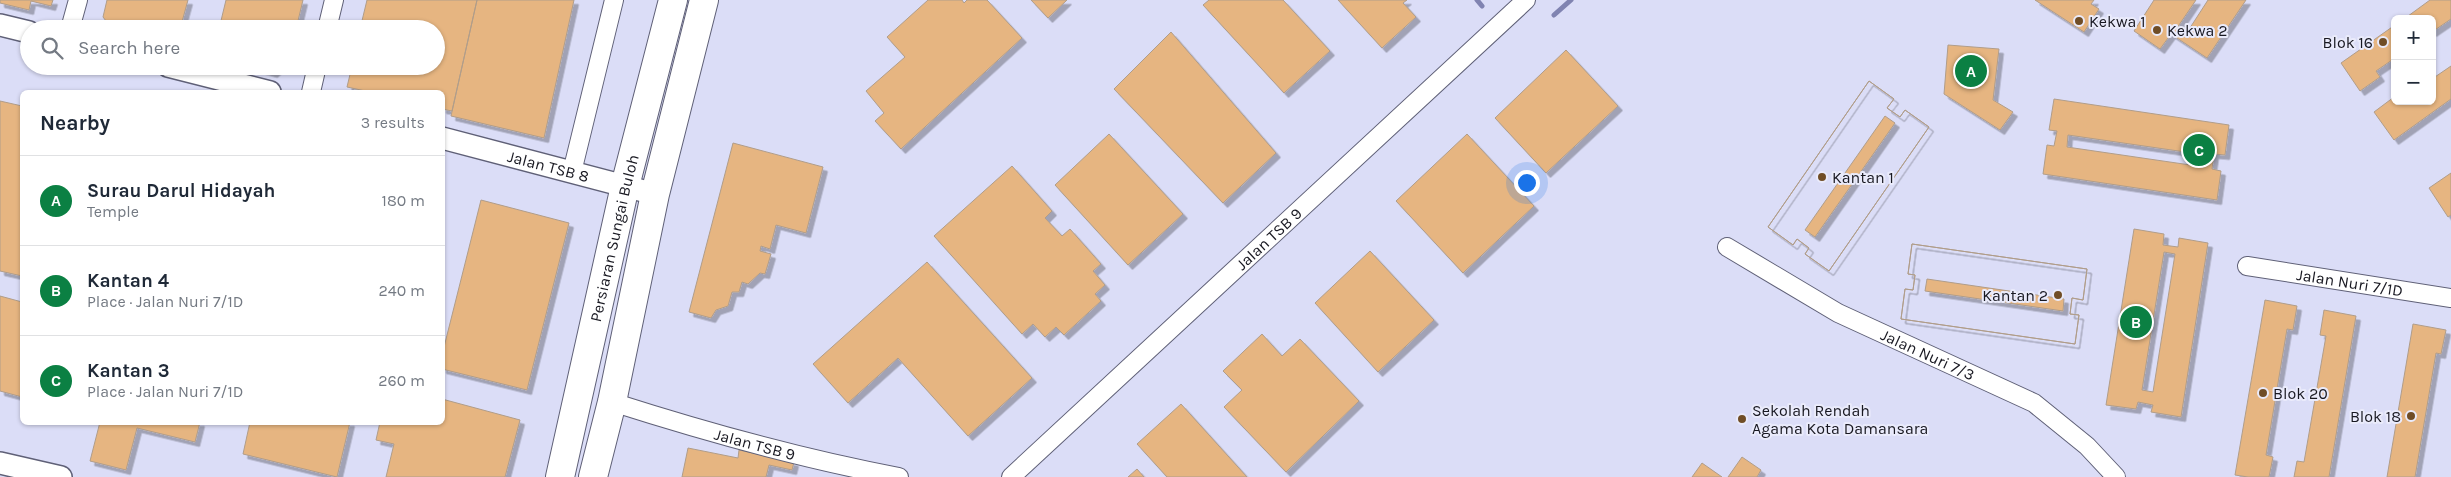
<!DOCTYPE html>
<meta charset="utf-8">
<style>
body{margin:0;font-family:Karla,sans-serif;background:#f2f2f3;color:#1f2937}
.controls{position:absolute;right:15px;top:15px;display:grid;overflow:hidden;border-radius:8px;box-shadow:0 1px 4px #0004}
.controls button{width:45px;height:45px;display:grid;place-items:center;padding:0;border:0;border-bottom:1px solid #e0e1e3;background:#fff;color:#1f2937;font:25px sans-serif}
.you{position:absolute;left:1526px;top:182px;width:18px;height:18px;margin:-12px;border:4px solid #fff;border-radius:50%;background:#1a73e8;box-shadow:0 0 0 8px #1a73e833}
.badge{display:grid;place-items:center;width:32px;height:32px;border-radius:50%;background:#0b8043;color:#fff;font-size:16px;font-weight:700}
.pin{position:absolute;translate:-50% -50%;border:2px solid #fff;box-shadow:0 1px 5px #0006}
.list{margin:0;padding:0;list-style:none}
h2{display:flex;justify-content:space-between;align-items:center;height:65px;margin:0;padding:0 20px;font-size:21px}
h2 small{font-size:16px;font-weight:400;color:#747a83}
.list li{display:grid;grid-template-columns:32px 1fr auto;gap:15px;align-items:center;box-sizing:border-box;height:90px;padding:0 20px;border-top:1px solid #e0e1e3}
.list b{display:block;font-size:19px;white-space:nowrap}
.list p{margin:0;font-size:16px;white-space:nowrap;color:#747a83}
.list em{font-size:16px;font-style:normal;color:#747a83}
.icon{flex:none;width:28px;height:28px;fill:none;stroke:currentColor;stroke-width:2;stroke-linecap:round;stroke-linejoin:round}
.map{position:relative;flex:none;width:2451px;height:477px;overflow:hidden}
.search{position:absolute;background:#fff;box-shadow:0 1px 4px #0004;left:20px;top:20px;width:425px;height:55px;display:flex;align-items:center;gap:12px;box-sizing:border-box;padding:0 18px;border-radius:28px;color:#747a83;font-size:19px}
.panel{position:absolute;background:#fff;box-shadow:0 1px 4px #0004;left:20px;top:90px;width:425px;height:335px;border-radius:8px}
.map>svg:first-child{display:block}
.lines{fill:none;stroke-linecap:round;stroke-linejoin:round}
.stream{stroke:#8083b1;stroke-width:5}
.building{fill:#e6b581;stroke:#b09d8a;fill-rule:evenodd;filter:url(#shadow)}
.minor-casing{stroke:#5f6077;stroke-width:20}
.tertiary-casing{stroke:#5f6077;stroke-width:24}
.primary-casing{stroke:#5f6077;stroke-width:30}
.minor{stroke:#fff;stroke-width:18}
.tertiary{stroke:#fff;stroke-width:21}
.primary{stroke:#fff;stroke-width:28}
.poi-dot{fill:#704d26;stroke:#eaebfb;stroke-width:2}
.labels{text-anchor:middle;dominant-baseline:central;stroke-width:4;stroke-linejoin:round;paint-order:stroke}
.poi-label{font-size:16px;fill:#181821;stroke:#eaebfb;text-anchor:start}
.street-label{font-size:16px;fill:#181821;stroke:#eaebfb}
</style>
<div class="map">
<svg width="2451" height="477" viewBox="0 0 2451 477">
<defs>
<filter id="shadow"><feDropShadow dx="4.5" dy="4.5" stdDeviation="0" flood-color="#0004"/></filter>
</defs>
<rect width="100%" height="100%" fill="#dbddf7"/>
<g class="lines">
<path class="stream" d="M1477 0 1482 6
M1554 15 1571 0"/>
</g>
<path class="building" d="M0 0H53L51 6 31 1 29 10 0 3Z
M107 0H188L180 29H112L103 17Z
M226 0H303L296 29H219Z
M367 0H477L452 111 442 109V92H370L347 87 352 66H436V29H360Z
M477 0H574L544 138 451 116Z
M928 0H962L964 3 967 0H987L1022 38 901 149 875 121 884 113 866 91 905 57 887 37Z
M1031 0H1067L1048 18Z
M1209 0H1283L1330 51 1284 93 1203 5Z
M1338 0H1407L1403 3 1416 17 1382 48Z
M2035 0H2094L2091 4 2099 9 2084 32Z
M2154 0H2196L2177 28 2186 34 2208 0H2246L2207 58 2171 34 2160 49 2134 31Z
M2430 0H2451V19L2432 32V19H2404Z
M2395 25V58L2376 71 2380 77 2360 91 2341 63Z
M1171 32 1276 153 1223 203 1114 89Z
M1948 45 1999 49 1993 100 2013 112 2000 130 1944 94Z
M1566 50 1618 106 1546 173 1495 118Z
M248 66H281L273 73Z
M2451 66V99L2394 140 2374 112 2394 97 2398 103 2401 101H2432V79Z
M1869 81 1894 99 1887 108 1900 117 1905 110 1929 127 1829 271 1805 254 1809 248 1797 239 1793 245 1768 227ZM1885 116 1895 123 1815 237 1805 230Z
M1869 81 1894 99 1887 108 1900 117 1905 110 1929 127 1829 271 1805 254 1809 248 1797 239 1793 245 1768 227Z
M2054 99 2229 125 2225 155 2214 154 2212 169 2221 171 2217 200 2043 174 2047 145 2054 146 2057 131 2049 130ZM2068 135 2206 155 2204 167 2067 147Z
M0 101 22 106V276L0 271Z
M1109 134 1183 214 1128 265 1055 185Z
M1467 134 1534 206 1463 273 1396 201Z
M733 143 823 167 806 233 776 225 770 249 761 246 760 251 771 254 765 274 760 273 748 284 742 282 739 292H732L728 306 716 310 711 318 689 312Z
M1012 166 1052 211 1045 218 1062 236 1070 229 1101 264 1093 271 1105 285 1095 294 1101 301 1064 335 1056 327 1045 337 1033 324 1022 334 934 236Z
M2451 173V215L2448 217 2429 188Z
M481 200 569 223 527 390 442 369V355Z
M2134 229 2164 234 2163 245 2178 247 2179 238 2208 243 2181 417 2151 412 2153 405 2138 402 2136 409 2106 405ZM2164 252 2175 254 2153 392 2142 390Z
M1912 244 2087 269 2083 300 2072 298 2070 314 2079 315 2075 344 1901 319 1905 289 1913 290 1915 275 1908 274ZM1927 279 2064 299 2063 311 1925 291Z
M1912 244 2087 269 2083 300 2072 298 2070 314 2079 315 2075 344 1901 319 1905 289 1913 290 1915 275 1908 274Z
M1370 251 1434 320 1378 372 1315 303Z
M927 262 1032 378 968 436 898 358 848 403 813 364Z
M0 296 22 302V397L0 391Z
M2265 300 2297 306 2293 330 2287 329 2266 455 2273 457 2269 477H2248L2235 475Z
M2324 310 2356 316 2329 477H2294L2297 461 2304 462 2326 336 2320 335Z
M2413 324 2446 330 2441 354 2436 353 2415 477H2387Z
M1262 334 1282 356 1300 339 1359 401 1286 472 1224 407 1242 390 1223 371Z
M442 399 520 420 505 477H386L394 444 376 440 380 422H442Z
M1181 404 1247 477H1167L1137 444Z
M100 422H200L195 442 137 428 126 470 90 461Z
M250 422H350L337 477 243 454Z
M688 448 738 458 739 450 794 462 792 470 769 465 766 477H682Z
M1742 457 1761 470 1757 477H1728Z
M1702 463 1722 477H1692Z
M1137 469 1144 477H1128Z"/>
<g class="lines">
<defs>
<g id="minor">
<path d="M70 29 78 0"/>
<path d="M327 29 334 0"/>
<path d="M311 92 317 66"/>
<path d="M572 172 614 0"/>
<path id="s1" d="M1727 247 1838 313 2034 403 2087 446 2116 477"/>
<path id="s2" d="M2247 266 2451 298"/>
<path id="s3" d="M612 402C706 432 802 459 899 477"/>
<path id="s4" d="M1011 477 1526 0"/>
</g>
<g id="tertiary">
<path d="M0 25 29 32"/>
<path d="M168 66 270 92"/>
<path id="s5" d="M442 138 655 194"/>
<path d="M0 463 61 477"/>
</g>
<g id="primary">
<path id="s6" d="M560 477 625 186 673 0"/>
<path d="M593 477 612 402 655 194 704 0"/>
</g>
</defs>
<use href="#minor" class="minor-casing"/>
<use href="#tertiary" class="tertiary-casing"/>
<use href="#primary" class="primary-casing"/>
<use href="#minor" class="minor"/>
<use href="#tertiary" class="tertiary"/>
<use href="#primary" class="primary"/>
</g>
<g class="poi-dot">
<circle cx="2079" cy="21" r="5"/>
<circle cx="2157" cy="30" r="5"/>
<circle cx="2383" cy="42" r="5"/>
<circle cx="1822" cy="177" r="5"/>
<circle cx="2058" cy="295" r="5"/>
<circle cx="2263" cy="393" r="5"/>
<circle cx="2411" cy="416" r="5"/>
<circle cx="1742" cy="419" r="5"/>
</g>
<g class="labels">
<g class="poi-label">
<text x="2089" y="21">Kekwa 1</text>
<text x="2167" y="30">Kekwa 2</text>
<text x="2373" y="42" text-anchor="end">Blok 16</text>
<text x="1832" y="177">Kantan 1</text>
<text x="2048" y="295" text-anchor="end">Kantan 2</text>
<text x="2273" y="393">Blok 20</text>
<text x="1752" y="410">Sekolah Rendah<tspan x="1752" dy="18">Agama Kota Damansara</tspan></text>
<text x="2401" y="416" text-anchor="end">Blok 18</text>
</g>
<g class="street-label">
<text stroke="none"><textPath href="#s5" startOffset="110">Jalan TSB 8</textPath></text>
<text stroke="none"><textPath href="#s6" startOffset="245">Persiaran Sungai Buloh</textPath></text>
<text stroke="none"><textPath href="#s4" startOffset="351">Jalan TSB 9</textPath></text>
<text stroke="none"><textPath href="#s2" startOffset="104">Jalan Nuri 7/1D</textPath></text>
<text stroke="none"><textPath href="#s1" startOffset="228">Jalan Nuri 7/3</textPath></text>
<text stroke="none"><textPath href="#s3" startOffset="149">Jalan TSB 9</textPath></text>
</g>
</g>
</svg>
<div class="controls">
<button>+</button>
<button>−</button>
</div>
<div class="you"></div>
<div class="pin badge" style="left:1971px;top:71px">A</div>
<div class="pin badge" style="left:2136px;top:322px">B</div>
<div class="pin badge" style="left:2199px;top:150px">C</div>
<div class="search"><svg class="icon" aria-label="search" viewBox="0 0 24 24"><circle cx="10" cy="10" r="6"/><path d="M15 15l6 6"/></svg>Search here</div>
<section class="panel">
<h2>Nearby<small>3 results</small></h2>
<ul class="list">
<li><span class="badge">A</span><div><b>Surau Darul Hidayah</b><p>Temple</p></div><em>180 m</em></li>
<li><span class="badge">B</span><div><b>Kantan 4</b><p>Place · Jalan Nuri 7/1D</p></div><em>240 m</em></li>
<li><span class="badge">C</span><div><b>Kantan 3</b><p>Place · Jalan Nuri 7/1D</p></div><em>260 m</em></li>
</ul>
</section>
</div>
